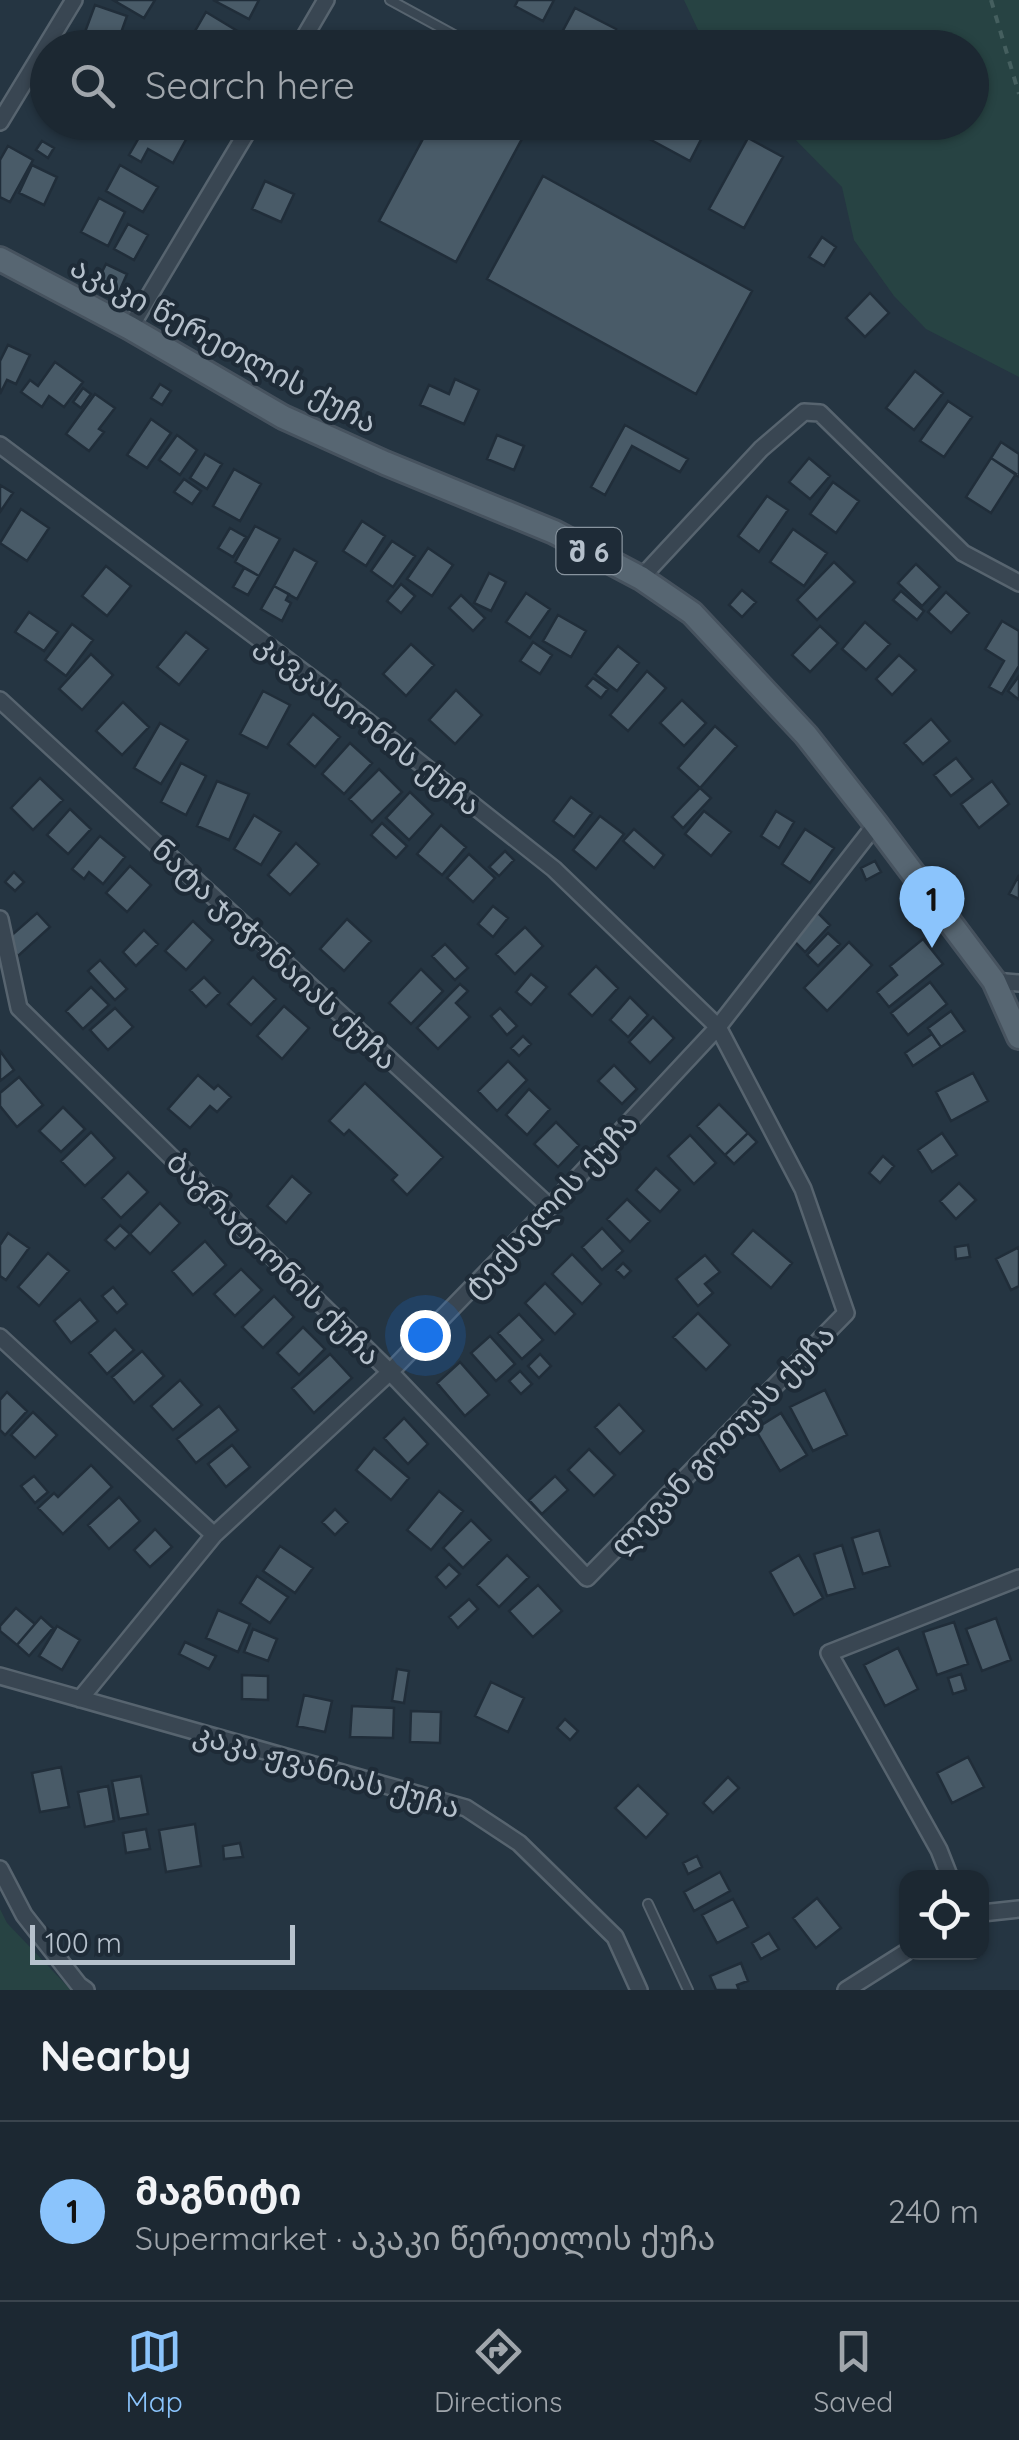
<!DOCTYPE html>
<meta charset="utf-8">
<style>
body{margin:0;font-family:Quicksand,"Noto Sans Georgian",sans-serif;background:#29343e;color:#f1f3f6}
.controls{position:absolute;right:30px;bottom:30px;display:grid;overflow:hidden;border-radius:20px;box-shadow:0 2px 8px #0004}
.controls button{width:90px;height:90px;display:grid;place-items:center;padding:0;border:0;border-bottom:2px solid #3a444d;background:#1c2832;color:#f1f3f6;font:50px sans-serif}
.scale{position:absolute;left:30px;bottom:25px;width:265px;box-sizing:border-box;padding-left:10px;border:5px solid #b6c1cc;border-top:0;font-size:28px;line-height:35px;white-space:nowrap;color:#b6c1cc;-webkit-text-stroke:8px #1e2b37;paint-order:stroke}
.you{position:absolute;left:425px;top:1335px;width:35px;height:35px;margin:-25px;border:8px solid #fff;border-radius:50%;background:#1a73e8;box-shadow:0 0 0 15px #1a73e833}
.badge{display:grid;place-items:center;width:65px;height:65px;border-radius:50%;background:#8bc4fc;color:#111;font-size:32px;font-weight:700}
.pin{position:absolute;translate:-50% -82px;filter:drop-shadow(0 2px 5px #0008)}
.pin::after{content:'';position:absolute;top:52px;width:35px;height:30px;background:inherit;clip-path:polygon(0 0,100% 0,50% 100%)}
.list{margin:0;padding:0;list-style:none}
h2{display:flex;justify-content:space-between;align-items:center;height:130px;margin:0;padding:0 40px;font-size:42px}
h2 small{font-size:32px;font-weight:400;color:#a0a6ac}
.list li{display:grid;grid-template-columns:65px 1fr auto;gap:30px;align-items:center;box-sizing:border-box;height:180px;padding:0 40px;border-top:2px solid #3a444d}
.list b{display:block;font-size:38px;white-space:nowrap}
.list p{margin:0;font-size:32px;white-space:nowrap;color:#a0a6ac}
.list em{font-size:32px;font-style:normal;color:#a0a6ac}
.icon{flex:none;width:55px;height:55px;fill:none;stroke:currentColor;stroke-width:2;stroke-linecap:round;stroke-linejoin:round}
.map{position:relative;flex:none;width:1019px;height:1990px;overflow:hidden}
.search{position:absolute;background:#1c2832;box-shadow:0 2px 8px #0004;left:30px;right:30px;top:30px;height:110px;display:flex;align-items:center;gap:25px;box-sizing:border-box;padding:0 35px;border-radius:55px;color:#a0a6ac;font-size:38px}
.sheet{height:310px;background:#1c2832}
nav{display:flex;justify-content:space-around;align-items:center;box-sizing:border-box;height:140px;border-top:2px solid #3a444d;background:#1c2832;font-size:28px;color:#a0a6ac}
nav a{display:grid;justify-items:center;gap:5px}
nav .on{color:#8bc4fc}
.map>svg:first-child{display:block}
.green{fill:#274343}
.building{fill:#495b68;stroke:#202d39;stroke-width:2.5}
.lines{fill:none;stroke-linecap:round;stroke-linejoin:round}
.lane-casing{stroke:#57646f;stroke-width:12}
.street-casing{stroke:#57646f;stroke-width:20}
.primary-casing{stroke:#46525e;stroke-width:28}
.path{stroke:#455f5f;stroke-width:4;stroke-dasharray:8 8;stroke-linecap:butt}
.lane{stroke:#394652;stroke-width:8}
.street{stroke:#394652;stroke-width:15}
.primary{stroke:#576672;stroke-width:22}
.labels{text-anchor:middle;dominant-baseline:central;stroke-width:8;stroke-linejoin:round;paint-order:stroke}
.shield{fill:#1e2b37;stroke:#88949f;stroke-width:2.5}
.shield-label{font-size:28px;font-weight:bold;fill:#b6c1cc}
.street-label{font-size:30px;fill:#b6c1cc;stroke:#1e2b37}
</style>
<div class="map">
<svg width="1019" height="1990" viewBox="0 0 1019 1990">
<rect width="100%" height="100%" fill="#253542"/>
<path class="green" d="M684 0H1019V377L926 329 894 296 854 240 842 187 779 123 972 122V48L706 47Z
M0 1909 7 1923 71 1990H0Z"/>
<path class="building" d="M113 0H155L144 18Z
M213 0H259L249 19Z
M518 0H554L543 21 515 6Z
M95 5 127 16 117 44 85 32Z
M575 8 616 29 607 48H577L559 38Z
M206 12 239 32 230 48H207L191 38Z
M79 40 112 48H77Z
M148 122H168L189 134 173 163 148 149 141 162 129 155Z
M432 122H531L456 262 379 221Z
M618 122H710L690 161Z
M748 138 783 157 744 228 709 209Z
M42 141 54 148 48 158 36 150Z
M8 146 33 160 10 202 0 197V160Z
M32 165 57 177 44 205 19 193Z
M120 165 158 187 143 212 106 191Z
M543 176 752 291 696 394 487 279Z
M265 181 294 194 281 222 252 209Z
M99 198 125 212 108 246 81 232Z
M128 224 148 235 134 260 114 249Z
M822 237 836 247 824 266 809 257Z
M106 264 127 274 119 292 97 282Z
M870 293 889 313 865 337 846 318Z
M8 345 30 355 16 384 7 380 0 394V361Z
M55 362 83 382 64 407 49 396 42 407 21 392 30 380 38 386Z
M915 371 943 393 914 430 886 408Z
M455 379 479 390 464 424 420 405 429 385 449 394Z
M160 384 171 391 162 405 151 398Z
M83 388 91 394 81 408 73 402Z
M95 394 115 408 99 429 104 432 89 451 66 434Z
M948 401 972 417 944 457 920 441Z
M151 419 171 433 147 468 127 455Z
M625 425 688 459 680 472 632 446 605 495 591 487Z
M177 435 197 450 180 475 159 460Z
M497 435 524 446 514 470 487 459Z
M1001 442 1019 454V477L991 458Z
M205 454 222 464 207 489 190 478Z
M809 458 830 476 810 499 789 482Z
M991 458 1016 474 991 513 966 497Z
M234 469 261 484 240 521 213 506Z
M184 479 201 491 192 504 174 492Z
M833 482 859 501 836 533 810 514Z
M0 485 13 493 0 512Z
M767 496 788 510 759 552 738 536Z
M21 509 49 528 27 561 0 543Z
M362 521 385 536 366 566 343 551Z
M255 526 280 539 259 576 235 562Z
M230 528 246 537 233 557 218 548Z
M793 529 827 553 804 586 770 562Z
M392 541 415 556 393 587 371 571Z
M428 548 453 565 432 596 407 579Z
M294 549 317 562 297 599 274 586Z
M834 562 855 582 817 620 797 600Z
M916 564 940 587 922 606 898 583Z
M106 566 131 586 107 616 82 596Z
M244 568 259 576 248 595 233 587Z
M489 573 506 582 491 611 474 603Z
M401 584 415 596 401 613 387 601Z
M274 586 289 594 286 600 291 603 282 621 261 609Z
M742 590 756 602 742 617 729 605Z
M901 591 924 611 917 620 893 600Z
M946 592 969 613 951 633 928 612Z
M526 593 550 609 530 638 506 622Z
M461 595 485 618 473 631 449 608Z
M29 612 58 632 44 651 15 632Z
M558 615 586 631 571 657 543 641Z
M1002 621 1019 631V666L1002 694 989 687 1004 661 985 649Z
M865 622 890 644 866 670 842 649Z
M72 624 93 640 66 676 45 660Z
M820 626 838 643 810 672 792 655Z
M186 632 208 649 179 685 157 667Z
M533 642 552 655 540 674 520 661Z
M411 644 434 665 406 696 383 674Z
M618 646 639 663 617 691 595 674Z
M91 654 113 675 82 710 59 689Z
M899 655 916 670 892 695 876 679Z
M647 671 666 688 628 731 610 715Z
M1019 676V697L1018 699 1008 691Z
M593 678 608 689 601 698 586 686Z
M456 690 482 715 455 744 429 720Z
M263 691 290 705 267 748 240 734Z
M682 700 706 723 684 746 660 723Z
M123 702 149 727 122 755 96 731Z
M313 714 340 737 315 767 288 744Z
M931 719 950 741 923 764 904 743Z
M160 723 188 740 161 784 134 768Z
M715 726 737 746 700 788 678 768Z
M350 743 372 763 344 794 322 774Z
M956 758 973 779 951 796 934 775Z
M181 763 206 776 186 815 161 802Z
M379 769 402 792 372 822 349 799Z
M40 778 63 800 33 830 11 808Z
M217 781 249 794 229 840 197 826Z
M992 781 1009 804 979 828 961 804Z
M700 788 711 798 683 828 672 817Z
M410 792 433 814 409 840 386 818Z
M571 797 592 813 574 837 553 821Z
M70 809 91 829 68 854 47 835Z
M704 811 731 832 711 856 685 834Z
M776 811 794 822 779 848 761 836Z
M254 815 281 832 261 865 234 849Z
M600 816 624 834 596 869 573 850Z
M382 823 407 846 396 858 371 835Z
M441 825 466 847 442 875 417 854Z
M634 829 664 855 654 868 623 841Z
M805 829 834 848 810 883 782 864Z
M100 836 125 857 103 884 89 872 84 879 72 869Z
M296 843 319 864 290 895 268 875Z
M505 851 514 860 499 876 489 867Z
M469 854 495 878 473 902 447 878Z
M875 861 881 872 866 880 861 868Z
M130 866 151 885 127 912 106 893Z
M14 872 24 882 15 891 5 882Z
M1019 875V899L1009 894Z
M493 906 508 918 493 937 478 924Z
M37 913 50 927 18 956 5 941Z
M818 913 830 925 805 952 793 940Z
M347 919 371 941 344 971 320 949Z
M193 921 213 940 186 970 165 951Z
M525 927 543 946 515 974 496 954Z
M144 930 158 944 136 966 123 952Z
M828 933 840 944 818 966 807 955Z
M923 939 943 964 889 1007 877 992 897 975 890 966Z
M849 942 872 965 827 1011 804 988Z
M445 944 468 968 455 980 432 956Z
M100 960 127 989 115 1000 88 971Z
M596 966 618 988 592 1016 569 994Z
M421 969 443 991 411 1024 389 1003Z
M531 974 547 987 531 1005 516 992Z
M204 977 220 993 206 1007 190 990Z
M253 977 276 999 251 1025 228 1004Z
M930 982 947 1004 908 1035 891 1013Z
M460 984 468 991 456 1003 470 1017 438 1049 417 1028Z
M91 987 109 1005 83 1029 66 1011Z
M630 997 648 1015 628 1037 610 1020Z
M284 1006 309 1028 282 1059 257 1036Z
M115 1008 133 1027 108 1050 90 1030Z
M500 1008 517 1026 507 1035 491 1016Z
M951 1011 965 1031 941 1047 928 1028Z
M653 1017 674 1038 650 1063 629 1042Z
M932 1034 941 1047 913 1066 905 1053Z
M523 1036 531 1044 519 1056 511 1048Z
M0 1051 14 1070 0 1081Z
M508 1061 527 1080 497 1111 478 1091Z
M614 1065 637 1089 622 1104 598 1081Z
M973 1073 988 1101 951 1121 936 1092Z
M198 1075 214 1089 218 1085 231 1097 217 1112 210 1106 190 1128 168 1109Z
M19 1077 43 1105 17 1127 0 1106V1093Z
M365 1083 443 1157 407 1195 392 1180 397 1175 349 1130 344 1135 329 1121Z
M529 1089 550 1109 527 1135 506 1115Z
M719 1104 748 1133 725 1155 697 1126Z
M63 1107 85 1129 61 1152 39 1131Z
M556 1122 579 1145 558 1167 534 1144Z
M91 1132 115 1158 85 1186 61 1161Z
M748 1133 757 1142 734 1164 725 1155Z
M942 1133 957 1155 932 1172 918 1150Z
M690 1135 716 1163 694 1184 668 1156Z
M883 1156 894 1166 880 1183 869 1173Z
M656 1168 680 1190 660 1212 636 1190Z
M128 1172 148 1192 121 1218 102 1198Z
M292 1176 311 1193 286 1223 267 1206Z
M959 1183 976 1200 956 1219 940 1201Z
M627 1199 650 1221 630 1242 607 1219Z
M160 1203 180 1223 150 1254 130 1234Z
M120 1225 130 1234 115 1249 105 1240Z
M602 1228 623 1251 602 1270 582 1247Z
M753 1230 792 1263 771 1288 732 1254Z
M8 1233 29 1248 6 1280 0 1276V1245Z
M205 1241 226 1265 193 1295 172 1271Z
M968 1245 970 1257 956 1259 955 1247Z
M1019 1247V1286L1011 1290 996 1259Z
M48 1253 69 1271 39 1306 18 1287Z
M572 1254 601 1284 582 1304 552 1274Z
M705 1255 720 1272 705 1284 713 1293 698 1306 676 1279Z
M623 1263 631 1271 624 1278 616 1270Z
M241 1269 262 1290 235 1316 214 1294Z
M545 1283 575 1314 555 1334 525 1303Z
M113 1287 127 1304 117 1313 102 1296Z
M274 1296 294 1317 263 1348 242 1327Z
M80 1299 98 1321 71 1343 54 1321Z
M698 1313 730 1345 706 1370 673 1337Z
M519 1314 543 1340 522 1359 498 1333Z
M303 1327 325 1349 299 1375 277 1353Z
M115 1329 134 1350 107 1374 89 1353Z
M490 1336 515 1364 496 1381 471 1353Z
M142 1351 164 1376 134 1403 112 1377Z
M330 1354 352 1378 314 1413 292 1388Z
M540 1354 551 1366 539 1378 528 1366Z
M460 1362 489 1395 465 1416 437 1383Z
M520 1371 532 1384 521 1394 509 1381Z
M180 1380 202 1405 173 1430 151 1406Z
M825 1390 847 1435 813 1451 790 1407Z
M7 1392 27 1411 5 1435 0 1430V1400Z
M619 1404 644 1431 620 1454 595 1427Z
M219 1406 238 1430 196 1463 177 1439Z
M33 1412 57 1435 35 1458 11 1435Z
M781 1413 807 1455 780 1471 755 1429Z
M404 1418 428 1444 408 1464 384 1438Z
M232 1445 250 1467 226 1487 208 1464Z
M374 1448 409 1478 391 1500 356 1470Z
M589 1449 615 1475 594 1496 568 1470Z
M91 1465 112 1487 63 1534 38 1508 54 1493 58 1497Z
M34 1476 48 1492 35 1503 21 1486Z
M555 1476 568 1490 542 1514 529 1500Z
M439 1491 463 1511 431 1550 407 1530Z
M119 1497 140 1521 109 1549 88 1525Z
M335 1509 348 1522 335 1535 322 1522Z
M471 1520 491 1540 463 1568 443 1548Z
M155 1529 172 1547 150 1567 134 1550Z
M879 1530 890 1566 863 1574 852 1538Z
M842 1545 855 1588 827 1596 814 1554Z
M280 1546 313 1568 295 1593 263 1571Z
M507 1555 529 1577 499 1607 477 1585Z
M799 1555 823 1598 794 1615 770 1572Z
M449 1564 460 1574 446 1588 436 1577Z
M257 1576 288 1597 270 1623 240 1603Z
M538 1585 562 1611 533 1637 509 1611Z
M469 1599 478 1609 458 1628 449 1617Z
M16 1608 35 1624 17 1645 0 1631V1626Z
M218 1610 250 1624 238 1652 206 1638Z
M41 1617 53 1628 29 1656 17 1645Z
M996 1618 1011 1660 982 1671 966 1629Z
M954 1622 968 1664 937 1675 923 1632Z
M57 1626 80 1640 62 1670 39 1656Z
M253 1629 277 1639 268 1661 244 1652Z
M185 1642 216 1656 209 1669 179 1654Z
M898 1648 918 1689 885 1706 864 1665Z
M397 1669 409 1671 404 1703 392 1701Z
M961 1674 966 1690 953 1694 948 1678Z
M242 1675 268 1676V1700L242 1699Z
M491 1682 524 1698 508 1732 475 1716Z
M304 1695 332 1701 325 1732 297 1726Z
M352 1706 394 1708 393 1738 350 1737Z
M411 1711 441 1712 440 1743 410 1742Z
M565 1719 578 1731 570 1740 557 1728Z
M968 1757 984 1787 952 1803 937 1773Z
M61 1767 69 1807 40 1812 32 1773Z
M141 1776 148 1814 119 1819 112 1781Z
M728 1777 739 1788 713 1813 703 1803Z
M638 1785 668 1814 646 1838 615 1808Z
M108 1786 114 1821 85 1827 78 1792Z
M195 1824 201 1866 166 1872 159 1830Z
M146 1829 150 1849 126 1853 123 1833Z
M240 1843 243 1857 224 1859 223 1846Z
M697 1856 702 1867 688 1874 683 1863Z
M720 1872 730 1891 694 1911 684 1892Z
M817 1898 841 1928 816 1948 793 1918Z
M733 1899 748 1927 717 1943 702 1915Z
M769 1933 779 1949 761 1959 752 1943Z
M741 1963 748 1981 737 1985 739 1990H716L710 1976Z"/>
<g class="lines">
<defs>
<path id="lane" d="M390 0 478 48
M579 122 582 126
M648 1904 688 1990"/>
<path id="street" d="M298 48 326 0
M0 122 74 0
M130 328 253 122
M0 445 338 698 554 869 718 1027 803 1189 846 1313 587 1578 390 1372 19 1008 0 919
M641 578 761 449 804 412 820 413 963 553 1019 583
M0 700 550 1207
M994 981 1019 983
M0 1337 214 1535
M0 1676 466 1808 519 1843 615 1937 639 1990
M80 1699 214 1535 390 1372 550 1207 718 1027 876 824
M0 1869 24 1915 79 1985 86 1990
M950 1878 939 1850 829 1653 1019 1578
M982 1913 1019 1909
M846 1990 906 1952"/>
<path id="primary" d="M0 259 130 328 283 417 385 463 554 532 641 578 692 613 806 735 876 824 994 981 1019 1037"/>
</defs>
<use href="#lane" class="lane-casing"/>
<use href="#street" class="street-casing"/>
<use href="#primary" class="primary-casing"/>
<path class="path" d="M991 0 1019 94"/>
<use href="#lane" class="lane"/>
<use href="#street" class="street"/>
<use href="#primary" class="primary"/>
</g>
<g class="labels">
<rect class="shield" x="556.5" y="528" width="65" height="46" rx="8"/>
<g class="shield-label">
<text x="589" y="551">შ 6</text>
</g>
<g class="street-label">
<text transform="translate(224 344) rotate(28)">აკაკი წერეთლის ქუჩა</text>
<text transform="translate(369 724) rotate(38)">კავკასიონის ქუჩა</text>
<text transform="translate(275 954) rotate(43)">ნატა ჯიჭონაიას ქუჩა</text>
<text transform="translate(550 1205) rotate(-47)">ტექსელის ქუჩა</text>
<text transform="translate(274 1258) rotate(45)">ბაგრატიონის ქუჩა</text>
<text transform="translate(722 1440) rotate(-46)">ლევან გოთუას ქუჩა</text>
<text transform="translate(327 1770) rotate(16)">კაკა ჟვანიას ქუჩა</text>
</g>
</g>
</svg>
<div class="controls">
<button><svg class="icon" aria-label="locate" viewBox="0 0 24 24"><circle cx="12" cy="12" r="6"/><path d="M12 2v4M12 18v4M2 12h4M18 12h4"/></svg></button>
</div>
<div class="scale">100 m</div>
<div class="you"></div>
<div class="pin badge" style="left:932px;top:948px">1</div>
<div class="search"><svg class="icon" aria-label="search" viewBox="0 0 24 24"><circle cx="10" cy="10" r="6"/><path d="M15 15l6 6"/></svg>Search here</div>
</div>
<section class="sheet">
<h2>Nearby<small></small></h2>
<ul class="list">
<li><span class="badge">1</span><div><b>მაგნიტი</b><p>Supermarket · აკაკი წერეთლის ქუჩა</p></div><em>240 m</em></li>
</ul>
</section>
<nav>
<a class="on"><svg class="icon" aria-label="map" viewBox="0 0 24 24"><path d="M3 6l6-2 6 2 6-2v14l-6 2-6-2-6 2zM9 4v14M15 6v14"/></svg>Map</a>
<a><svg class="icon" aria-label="directions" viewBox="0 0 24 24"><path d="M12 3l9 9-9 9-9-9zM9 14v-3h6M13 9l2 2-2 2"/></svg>Directions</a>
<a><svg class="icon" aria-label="saved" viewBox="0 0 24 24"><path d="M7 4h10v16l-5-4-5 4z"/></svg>Saved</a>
</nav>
